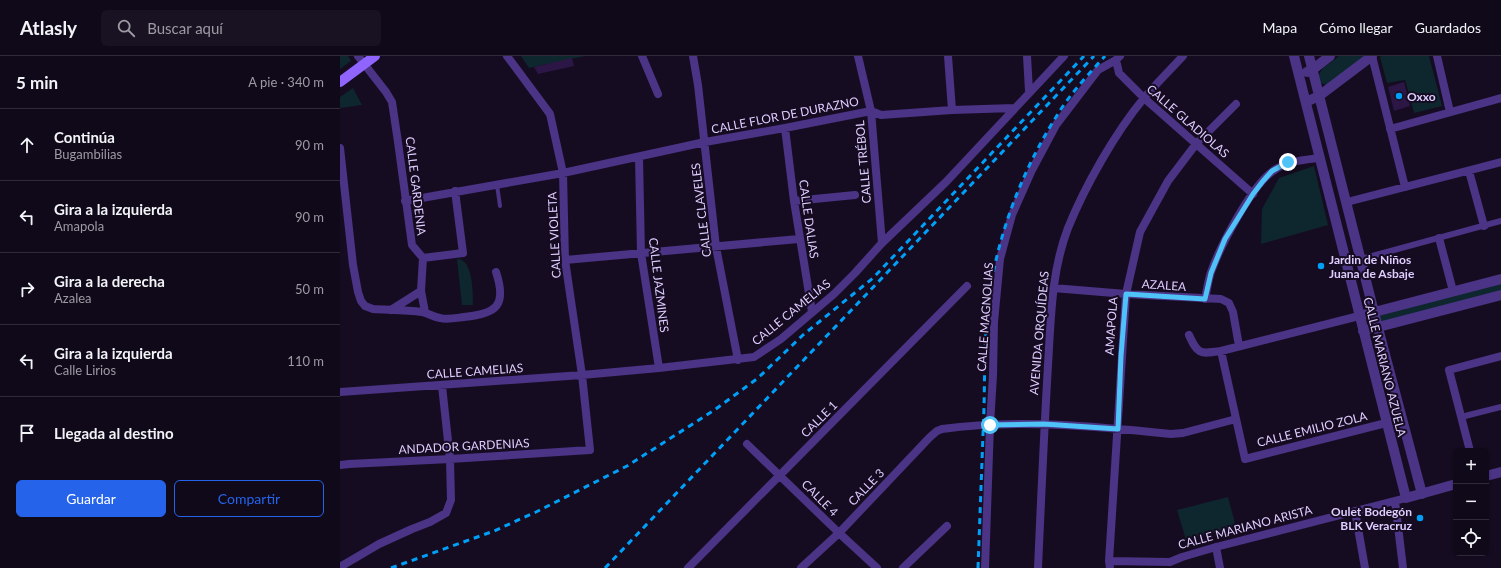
<!DOCTYPE html>
<html lang="es">
<meta charset="utf-8">
<style>
body{margin:0;font-family:Lato,sans-serif;background:#191223;color:#f1f3f6}
.controls{position:absolute;right:12px;bottom:12px;display:grid;overflow:hidden;border-radius:6px;box-shadow:0 1px 3px #0004}
.controls button{width:36px;height:36px;display:grid;place-items:center;padding:0;border:0;border-bottom:1px solid #302a39;background:#10091a;color:#f1f3f6;font:20px sans-serif}
.stop{position:absolute;width:12px;height:12px;margin:-9px;border:3px solid #4fc3f7;border-radius:50%;background:#fff}
.stop.end{background:#4fc3f7;border-color:#fff;box-shadow:0 1px 4px #0008}
.list{margin:0;padding:0;list-style:none}
h2{display:flex;justify-content:space-between;align-items:center;height:52px;margin:0;padding:0 16px;font-size:17px}
h2 small{font-size:13px;font-weight:400;color:#9c9aa2}
.list li{display:grid;grid-template-columns:26px 1fr auto;gap:12px;align-items:center;box-sizing:border-box;height:72px;padding:0 16px;border-top:1px solid #302a39}
.list b{display:block;font-size:15px;white-space:nowrap}
.list p{margin:0;font-size:13px;white-space:nowrap;color:#9c9aa2}
.list em{font-size:13px;font-style:normal;color:#9c9aa2}
.actions{display:flex;gap:8px;padding:12px 16px}
.actions a{flex:1;padding:9px 0;border:1px solid #2563eb;border-radius:6px;text-align:center;font-size:14px;color:#2563eb}
.actions .main{background:#2563eb;color:#fff}
.icon{flex:none;width:22px;height:22px;fill:none;stroke:currentColor;stroke-width:2;stroke-linecap:round;stroke-linejoin:round}
.map{position:relative;flex:none;width:1161px;height:512px;overflow:hidden}
header{display:flex;align-items:center;gap:24px;box-sizing:border-box;height:56px;padding:0 20px;background:#10091a;border-bottom:1px solid #302a39}
header strong{font-size:19px}
nav{display:flex;gap:22px;margin-inline-start:auto;font-size:14px}
.search{width:280px;height:36px;background:#191223;display:flex;align-items:center;gap:10px;box-sizing:border-box;padding:0 14px;border-radius:6px;color:#9c9aa2;font-size:15px}
main{display:flex}
aside{flex:1;background:#10091a}
.map>svg:first-child{display:block}
.green{fill:#0e262d}
.building{fill:#2b1645}
.lines{fill:none;stroke-linecap:round;stroke-linejoin:round}
.service{stroke:#4b3385;stroke-width:4}
.pedestrian{stroke:#4b3385;stroke-width:6}
.minor{stroke:#4b3385;stroke-width:8}
.tertiary{stroke:#4b3385;stroke-width:10}
.secondary{stroke:#8f64ff;stroke-width:10}
.rail{stroke:#00a0f8;stroke-width:3;stroke-dasharray:6 5;stroke-linecap:butt}
.route{stroke:#4fc3f7;stroke-width:5}
.poi-dot{fill:#00a0f8;stroke:#150c22;stroke-width:1.5}
.labels{text-anchor:middle;dominant-baseline:central;stroke-width:4;stroke-linejoin:round;paint-order:stroke}
.poi-label{font-size:12px;font-weight:bold;fill:#dfcdff;stroke:#150c22;text-anchor:start}
.street-label{font-size:12px;fill:#dfcdff;stroke:#150c22}
</style>
<header>
<strong>Atlasly</strong>
<div class="search"><svg class="icon" aria-label="search" viewBox="0 0 24 24"><circle cx="10" cy="10" r="6"/><path d="M15 15l6 6"/></svg>Buscar aquí</div>
<nav><a>Mapa</a><a>Cómo llegar</a><a>Guardados</a></nav>
</header>
<main>
<aside>
<h2>5 min<small>A pie · 340 m</small></h2>
<ul class="list">
<li><svg class="icon" aria-label="ahead" viewBox="0 0 24 24"><path d="M12 20V5M6 11l6-6 6 6"/></svg><div><b>Continúa</b><p>Bugambilias</p></div><em>90 m</em></li>
<li><svg class="icon" aria-label="left" viewBox="0 0 24 24"><path d="M17 20v-9H6M10 6l-5 5 5 5"/></svg><div><b>Gira a la izquierda</b><p>Amapola</p></div><em>90 m</em></li>
<li><svg class="icon" aria-label="right" viewBox="0 0 24 24"><path d="M7 20v-9h11M14 6l5 5-5 5"/></svg><div><b>Gira a la derecha</b><p>Azalea</p></div><em>50 m</em></li>
<li><svg class="icon" aria-label="left" viewBox="0 0 24 24"><path d="M17 20v-9H6M10 6l-5 5 5 5"/></svg><div><b>Gira a la izquierda</b><p>Calle Lirios</p></div><em>110 m</em></li>
<li><svg class="icon" aria-label="arrive" viewBox="0 0 24 24"><path d="M6 21V4h12l-3 4 3 4H6"/></svg><div><b>Llegada al destino</b></div></li>
</ul>
<div class="actions"><a class="main">Guardar</a><a>Compartir</a></div>
</aside>
<div class="map">
<svg width="1161" height="512" viewBox="0 0 1161 512">
<rect width="100%" height="100%" fill="#150c22"/>
<path class="green" d="M0 0H8L11 5 0 13Z
M181 0H245L189 12Z
M999 0H1024L987 29 980 27 978 20 983 12Z
M1041 0H1089L1102 50 1074 57 1065 24 1047 27 1040 1Z
M13 32 22 49 0 52V41Z
M974 110 988 169 921 188 922 153 939 122Z
M117 203C133 203 133 236 133 249H122Z
M1161 227V235L1041 267 1039 259Z
M888 441 896 471 846 484 837 454Z"/>
<path class="building" d="M232 2 234 10 198 18 194 11Z
M1064 26 1070 50 1054 55 1048 31Z"/>
<g class="lines">
<path class="service" d="M157 129 160 150"/>
<path class="pedestrian" d="M1021 203 1161 165
M1121 361 1161 351"/>
<path class="minor" d="M18 0 46 36 52 46 58 86 72 189 83 202 81 235 51 254
M302 0 318 38
M353 0 358 29 376 191 398 304
M518 0 531 55 542 187
M608 0 612 54
M687 0 689 35
M1032 0 1065 131
M1097 0 1110 56
M776 4 779 17 804 42 913 138
M445 72 454 145 472 256
M1050 73 1161 42
M0 92 13 209 18 236 21 245 25 250 33 253C49 254 66 254 82 256 88 257 93 261 100 262 107 264 116 262 124 261 157 258 167 249 156 216
M299 101 301 197 319 312
M1129 115 1144 170
M65 145 223 117 365 86 445 72 531 55 541 59 612 54 674 52
M454 145 515 139
M1007 146 1161 106
M1099 182 1113 235
M83 202 123 197 115 135
M225 204 459 183
M713 232 786 238 881 243 889 247 893 256 899 290
M81 235 85 256
M865 243C867 234 868 225 871 216 880 191 911 130 933 115 946 105 963 104 979 102
M849 279C858 299 860 298 881 295L1019 260
M881 295 905 403 1046 367
M0 336 242 319 319 312 414 301 441 283 494 238 515 217 542 187 606 126 724 0
M407 388 499 477 537 512
M1130 395 1109 314 1161 300
M0 409 9 408 110 403 250 394 242 319 225 204 223 117 210 58 167 0
M1055 445 1063 512
M1015 455 1025 512
M876 491 880 512
M769 505 830 506 842 501 876 491 1066 442
M0 511 39 488 72 473 90 466 106 457 111 444 110 403 102 330
M348 512 627 230
M461 512 499 477 590 381 597 375 602 373C679 363 754 370 831 378L843 377 896 363
M563 512 607 470
M645 512 650 369 653 319 654 266 660 203 672 159 692 114 716 69 758 14 776 4 780 0
M698 512C701 444 704 377 708 309 711 263 711 216 728 172 745 130 775 77 804 42 816 28 830 14 843 0
M770 512 769 505 786 238 800 176 828 125 856 88 896 48"/>
<path class="tertiary" d="M954 0 1066 442 1116 428
M969 0 1038 272 1082 438
M967 16 972 14 990 0
M966 46 979 40 1032 0
M1019 260 1161 223
M1023 275 1161 239
M1146 420 1161 416"/>
<path class="secondary" d="M0 26 35 0"/>
<path class="rail" d="M51 512 154 475 196 456 287 410 373 355 418 322 463 279 533 222 744 0
M265 512 754 0
M638 512C640 459 642 405 644 352 645 311 644 269 651 229 661 170 684 112 716 61 729 39 748 19 765 0"/>
</g>
<g class="lines">
<path class="route" d="M650 369 704 368 778 373 781 300 786 238 865 243 871 217 885 183 913 138 923 125 932 115 948 106"/>
</g>
<g class="poi-dot">
<circle cx="1059" cy="40" r="4"/>
<circle cx="981" cy="210" r="4"/>
<circle cx="1080" cy="462" r="4"/>
</g>
<g class="labels">
<g class="poi-label">
<text x="1067" y="40">Oxxo</text>
<text x="989" y="203">Jardin de Niños<tspan x="989" dy="14">Juana de Asbaje</tspan></text>
<text x="1072" y="455" text-anchor="end">Oulet Bodegón<tspan x="1072" dy="14">BLK Veracruz</tspan></text>
</g>
<g class="street-label">
<text transform="translate(445 59) rotate(-11)">CALLE FLOR DE DURAZNO</text>
<text transform="translate(848 65) rotate(41)">CALLE GLADIOLAS</text>
<text transform="translate(523 106) rotate(-95)">CALLE TRÉBOL</text>
<text transform="translate(76 130) rotate(83)">CALLE GARDENIA</text>
<text transform="translate(361 154) rotate(-97)">CALLE CLAVELES</text>
<text transform="translate(469 163) rotate(82)">CALLE DALIAS</text>
<text transform="translate(214 179) rotate(-93)">CALLE VIOLETA</text>
<text transform="translate(319 229) rotate(83)">CALLE JAZMINES</text>
<text transform="translate(824 229) rotate(4)">AZALEA</text>
<text transform="translate(451 256) rotate(-39)">CALLE CAMELIAS</text>
<text transform="translate(645 261) rotate(-86)">CALLE MAGNOLIAS</text>
<text transform="translate(771 270) rotate(-86)">AMAPOLA</text>
<text transform="translate(699 277) rotate(-85)">AVENIDA ORQUÍDEAS</text>
<text transform="translate(1045 311) rotate(76)">CALLE MARIANO AZUELA</text>
<text transform="translate(135 315) rotate(-4)">CALLE CAMELIAS</text>
<text transform="translate(479 363) rotate(-45)">CALLE 1</text>
<text transform="translate(972 373) rotate(-14)">CALLE EMILIO ZOLA</text>
<text transform="translate(124 390) rotate(-3)">ANDADOR GARDENIAS</text>
<text transform="translate(526 431) rotate(-46)">CALLE 3</text>
<text transform="translate(480 442) rotate(45)">CALLE 4</text>
<text transform="translate(905 471) rotate(-15)">CALLE MARIANO ARISTA</text>
</g>
</g>
</svg>
<div class="controls">
<button>+</button>
<button>−</button>
<button><svg class="icon" aria-label="locate" viewBox="0 0 24 24"><circle cx="12" cy="12" r="6"/><path d="M12 2v4M12 18v4M2 12h4M18 12h4"/></svg></button>
</div>
<div class="stop" style="left:650px;top:369px"></div>
<div class="stop end" style="left:948px;top:106px"></div>
</div>
</main>
